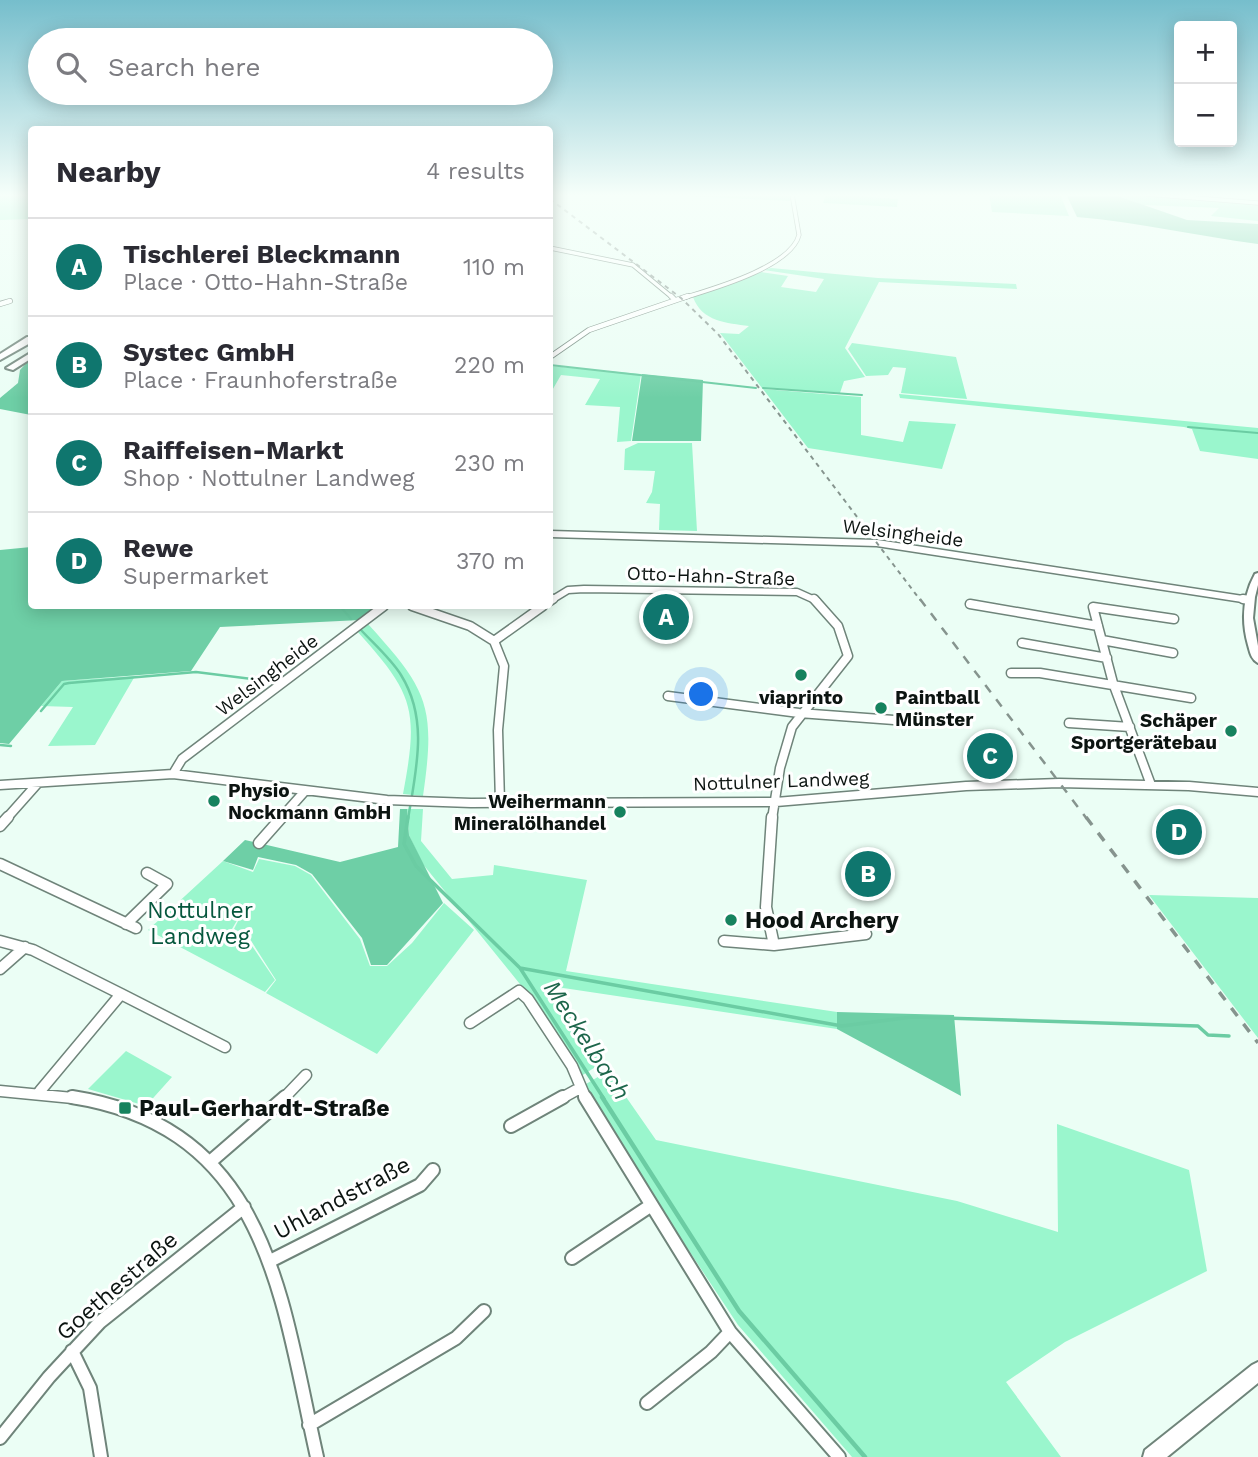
<!DOCTYPE html>
<meta charset="utf-8">
<style>
body{margin:0;font-family:"Work Sans",sans-serif;background:#f7f7f7;color:#2b2b33}
.controls{position:absolute;right:21px;top:21px;display:grid;overflow:hidden;border-radius:7px;box-shadow:0 4px 18px #0003}
.controls button{width:63px;height:63px;display:grid;place-items:center;padding:0;border:0;border-bottom:2px solid #e1e1e2;background:#fff;color:#2b2b33;font:35px sans-serif}
.you{position:absolute;left:702px;top:695px;width:24px;height:24px;margin:-18px;border:5px solid #fff;border-radius:50%;background:#1a73e8;box-shadow:0 0 0 10px #1a73e833}
.badge{display:grid;place-items:center;width:46px;height:46px;border-radius:50%;background:#0f766e;color:#fff;font-size:23px;font-weight:700}
.pin{position:absolute;translate:-50% -50%;border:4px solid #fff;box-shadow:0 2px 7px #0006}
.list{margin:0;padding:0;list-style:none}
h2{display:flex;justify-content:space-between;align-items:center;height:91px;margin:0;padding:0 28px;font-size:30px}
h2 small{font-size:23px;font-weight:400;color:#7c7c81}
.list li{display:grid;grid-template-columns:46px 1fr auto;gap:21px;align-items:center;box-sizing:border-box;height:98px;padding:0 28px;border-top:2px solid #e1e1e2}
.list b{display:block;font-size:26px;white-space:nowrap}
.list p{margin:0;font-size:23px;white-space:nowrap;color:#7c7c81}
.list em{font-size:23px;font-style:normal;color:#7c7c81}
.icon{flex:none;width:38px;height:38px;fill:none;stroke:currentColor;stroke-width:2;stroke-linecap:round;stroke-linejoin:round}
.map{position:relative;flex:none;width:1258px;height:1457px;overflow:hidden}
.search{position:absolute;background:#fff;box-shadow:0 4px 18px #0003;left:28px;top:28px;width:525px;height:77px;display:flex;align-items:center;gap:18px;box-sizing:border-box;padding:0 24px;border-radius:38px;color:#7c7c81;font-size:26px}
.panel{position:absolute;background:#fff;box-shadow:0 4px 18px #0003;left:28px;top:126px;width:525px;height:483px;border-radius:7px}
.map>svg:first-child{display:block}
.green{fill:#9af6cd}
.forest{fill:#6ecfa6}
.lines{fill:none;stroke-linecap:round;stroke-linejoin:round}
.stream-far3{stroke:#6bcca3;stroke-width:2}
.stream-far2{stroke:#6bcca3;stroke-width:2.5}
.stream-far1{stroke:#6bcca3;stroke-width:3.5}
.stream{stroke:#6bcca3;stroke-width:4.5}
.minor-far5-casing{stroke:#6f847a;stroke-width:5}
.minor-far4-casing{stroke:#6f847a;stroke-width:6}
.minor-far3-casing{stroke:#6f847a;stroke-width:9}
.minor-far2-casing{stroke:#6f847a;stroke-width:11}
.minor-far1-casing{stroke:#6f847a;stroke-width:13}
.minor-casing{stroke:#6f847a;stroke-width:16}
.secondary-casing{stroke:#6f847a;stroke-width:4}
.motorway-casing{stroke:#6f847a;stroke-width:4}
.minor-far5{stroke:#fff;stroke-width:3.5}
.minor-far4{stroke:#fff;stroke-width:4.5}
.minor-far3{stroke:#fff;stroke-width:6}
.minor-far2{stroke:#fff;stroke-width:8}
.minor-far1{stroke:#fff;stroke-width:10}
.minor{stroke:#fff;stroke-width:12}
.secondary{fill:#fff;fill-rule:evenodd}
.motorway{fill:#fff;fill-rule:evenodd}
.rail-far2{stroke:#86948e;stroke-width:2;stroke-dasharray:4.5 4.5;stroke-linecap:butt}
.rail-far1{stroke:#86948e;stroke-width:2.5;stroke-dasharray:9 9;stroke-linecap:butt}
.rail{stroke:#86948e;stroke-width:3.5;stroke-dasharray:10 10;stroke-linecap:butt}
.poi-dot{fill:#17825e;stroke:#fff;stroke-width:2.5}
.labels{text-anchor:middle;dominant-baseline:central;stroke-width:6;stroke-linejoin:round;paint-order:stroke}
.street-label{font-size:19px;fill:#0c1411;stroke:#fff}
.poi-label{font-size:19px;font-weight:bold;fill:#0c1411;stroke:#fff;text-anchor:start}
.near-park-label{font-size:23px;fill:#07583e;stroke:#fff}
.near-poi-label{font-size:23px;font-weight:bold;fill:#0c1411;stroke:#fff;text-anchor:start}
.near-street-label{font-size:23px;fill:#0c1411;stroke:#fff}
.near-water-label{font-size:24px;font-style:italic;fill:#1d664b;stroke:#fff}
</style>
<div class="map">
<svg width="1258" height="1457" viewBox="0 0 1258 1457">
<rect width="100%" height="100%" fill="#ebfef5"/>
<path class="green" d="M0 194H31V219L0 220Z
M647 194H790V201Z
M826 194 898 199 897 207 823 203Z
M989 194H1060L1069 216 992 212Z
M1115 194 1258 204V221L1211 216 1219 208 1142 205Z
M771 268 878 278 1016 284 1017 289 879 282 845 348 865 377 844 381 840 393 762 388 720 333 739 334 749 326C727 323 702 322 693 297L761 272 788 276 781 287 816 292 824 279 764 270Z
M852 343 956 357 967 399 901 393 906 368 893 367 888 375 866 376 848 349Z
M550 366 641 374 631 441 617 442 620 407 585 405 600 379 561 375 550 394Z
M763 389 861 397V435L903 442 909 421 956 424 942 469 808 448Z
M899 394 1258 428V459L1200 451 1192 429 1184 427 900 398Z
M638 443H692L697 531 659 530 660 504 646 503 652 492 655 471 624 470 625 449Z
M368 624C428 690 436 706 423 796L403 794C419 709 414 694 356 630Z
M135 676 95 745 48 746 73 707 41 706 62 681Z
M407 809H423L421 841 452 879 493 875 494 865 587 880 566 971 837 1012V1029L550 986 602 1063 581 1076 536 1004 422 863 409 835Z
M259 859 295 866 311 875 360 939 370 966H387L412 943 444 903 474 930 377 1054 266 993 276 980 248 936 234 929 246 905 232 929 246 937 275 980 265 992 148 930 223 861 253 872Z
M1149 895 1258 898V1038Z
M126 1051 172 1077 146 1106 88 1089Z
M608 1071 656 1140 957 1201 1058 1232 1057 1124 1189 1170 1207 1271 1065 1342 1006 1382 1061 1457H852L738 1325 581 1087Z"/>
<path class="forest" d="M1066 194H1112L1187 220 1258 224V244C1196 236 1139 222 1077 217Z
M31 358V415L0 409V398L18 383 20 370Z
M642 374 703 380 701 441H632Z
M31 547 32 606H377L360 620 220 627 191 671 62 681 9 744 0 743V550Z
M400 809H407L409 835 443 903 387 965H371L362 938 312 874 296 865 258 857 253 870 223 861 245 840 340 862 398 847Z
M837 1012 954 1015 961 1096 837 1029Z"/>
<g class="lines">
<path class="stream-far3" d="M550 365 756 388
M763 388 862 395
M1188 427 1258 433"/>
<path class="stream-far2" d="M340 606 351 619
M361 630C374 644 391 659 401 675 429 720 416 770 408 819
M41 711 64 684 69 683 196 672 268 681
M0 745 11 746"/>
<path class="stream-far1" d="M408 817 404 844 416 866 520 968 604 1099
M520 968 842 1026 912 1017 1198 1026 1208 1035 1229 1036"/>
<path class="stream" d="M602 1097 739 1311 865 1457"/>
<defs>
<path id="minor-far5" d="M1146 194 1258 203
M550 248 633 265 673 298
M683 298C712 289 791 267 799 235L792 194"/>
<path id="minor-far4" d="M671 296 675 300
M0 304 10 301
M550 357 589 330 688 296"/>
<path id="minor-far3" d="M550 534 877 543 1249 600
M550 601 568 590 584 589 797 592 817 601"/>
<path id="minor-far2" d="M1243 599 1249 600
M550 601 553 599
M970 604 1098 626
M412 606 470 626 494 641 504 666 498 730 500 802
M1102 640 1173 653
M494 641 543 606
M1022 643 1107 658
M1011 673H1040L1191 698
M668 696 799 713 921 722
M1069 723 1130 727
M173 774 182 759 384 606
M0 785 173 774 387 800 471 803 776 802 966 786 1059 783 1189 786 1258 792
M1151 785 1113 683 1093 607 1174 619
M6 819 38 783
M280 819 305 791
M772 819 780 768 792 727 848 656 838 626 814 599"/>
<path id="minor-far1" d="M772 817 766 907 774 945
M0 826 8 817
M259 843 282 817
M0 864 136 928
M126 924 167 884 147 873
M0 941 33 950 121 994 40 1091
M724 941 774 945 866 934
M0 969 25 947
M121 994 225 1047
M470 1023 519 991 528 999 572 1066 586 1099
M0 1091 83 1099
M283 1099 306 1075
M560 1099 580 1088"/>
<path id="minor" d="M72 1097C269 1128 281 1298 317 1457
M585 1097 730 1332 839 1457
M511 1126 563 1097
M210 1162 285 1097
M572 1258 650 1206
M270 1261 420 1185 433 1170
M72 1351 90 1388 101 1457
M647 1403 711 1352 730 1332
M309 1425 456 1338 484 1311
M0 1438 49 1377 100 1322 244 1207"/>
<path id="secondary" d="M1258 573V585L1255 597 1253 618 1258 646V663C1251 659 1250 652 1248 645 1241 620 1243 596 1255 574Z
M1258 1362V1383L1167 1457H1143L1145 1450 1252 1365Z"/>
<path id="motorway" d="M27 337H32V342L0 360V354Z
M32 352V358L13 370 6 368Z"/>
</defs>
<use href="#minor-far5" class="minor-far5-casing"/>
<use href="#minor-far4" class="minor-far4-casing"/>
<use href="#minor-far3" class="minor-far3-casing"/>
<use href="#minor-far2" class="minor-far2-casing"/>
<use href="#minor-far1" class="minor-far1-casing"/>
<use href="#minor" class="minor-casing"/>
<use href="#secondary" class="secondary-casing"/>
<use href="#motorway" class="motorway-casing"/>
<use href="#minor-far5" class="minor-far5"/>
<use href="#minor-far4" class="minor-far4"/>
<use href="#minor-far3" class="minor-far3"/>
<use href="#minor-far2" class="minor-far2"/>
<use href="#minor-far1" class="minor-far1"/>
<use href="#minor" class="minor"/>
<use href="#secondary" class="secondary"/>
<use href="#motorway" class="motorway"/>
<path class="rail-far2" d="M550 199 681 298 718 334 921 601"/>
<path class="rail-far1" d="M920 599 1087 819"/>
<path class="rail" d="M1086 817 1258 1043"/>
</g>
<linearGradient id="sky" x2="0" y2="1"><stop stop-color="#76becc"/><stop offset="0.49" stop-color="#f6fffa"/><stop offset="1" stop-color="#f6fffa" stop-opacity="0"/></linearGradient>
<rect width="1258" height="398" fill="url(#sky)"/>
<g class="poi-dot">
<circle cx="801" cy="675" r="7"/>
<circle cx="881" cy="708" r="7"/>
<circle cx="1231" cy="731" r="7"/>
<circle cx="214" cy="801" r="7"/>
<circle cx="620" cy="812" r="7"/>
<circle cx="731" cy="920" r="7"/>
<rect x="118" y="1101" width="14" height="14" rx="3.5"/>
</g>
<g class="labels">
<g class="street-label">
<text transform="translate(903 533) rotate(7)">Welsingheide</text>
<text transform="translate(711 576) rotate(2)">Otto-Hahn-Straße</text>
<text transform="translate(267 675) rotate(-37)">Welsingheide</text>
<text transform="translate(781 781) rotate(-2)">Nottulner Landweg</text>
</g>
<g class="poi-label">
<text x="801" y="697" text-anchor="middle">viaprinto</text>
<text x="895" y="697">Paintball<tspan x="895" dy="22">Münster</tspan></text>
<text x="1217" y="720" text-anchor="end">Schäper<tspan x="1217" dy="22">Sportgerätebau</tspan></text>
<text x="228" y="790">Physio<tspan x="228" dy="22">Nockmann GmbH</tspan></text>
<text x="606" y="801" text-anchor="end">Weihermann<tspan x="606" dy="22">Mineralölhandel</tspan></text>
</g>
<g class="near-park-label">
<text x="200" y="910">Nottulner<tspan x="200" dy="26">Landweg</tspan></text>
</g>
<g class="near-poi-label">
<text x="745" y="920">Hood Archery</text>
<text x="139" y="1108">Paul-Gerhardt-Straße</text>
</g>
<g class="near-street-label">
<text transform="translate(342 1198) rotate(-28)">Uhlandstraße</text>
<text transform="translate(117 1286) rotate(-41)">Goethestraße</text>
</g>
<g class="near-water-label">
<text transform="translate(587 1040) rotate(57)">Meckelbach</text>
</g>
</g>
</svg>
<div class="controls">
<button>+</button>
<button>−</button>
</div>
<div class="you"></div>
<div class="pin badge" style="left:666px;top:617px">A</div>
<div class="pin badge" style="left:868px;top:874px">B</div>
<div class="pin badge" style="left:990px;top:756px">C</div>
<div class="pin badge" style="left:1179px;top:832px">D</div>
<div class="search"><svg class="icon" aria-label="search" viewBox="0 0 24 24"><circle cx="10" cy="10" r="6"/><path d="M15 15l6 6"/></svg>Search here</div>
<section class="panel">
<h2>Nearby<small>4 results</small></h2>
<ul class="list">
<li><span class="badge">A</span><div><b>Tischlerei Bleckmann</b><p>Place · Otto-Hahn-Straße</p></div><em>110 m</em></li>
<li><span class="badge">B</span><div><b>Systec GmbH</b><p>Place · Fraunhoferstraße</p></div><em>220 m</em></li>
<li><span class="badge">C</span><div><b>Raiffeisen-Markt</b><p>Shop · Nottulner Landweg</p></div><em>230 m</em></li>
<li><span class="badge">D</span><div><b>Rewe</b><p>Supermarket</p></div><em>370 m</em></li>
</ul>
</section>
</div>
